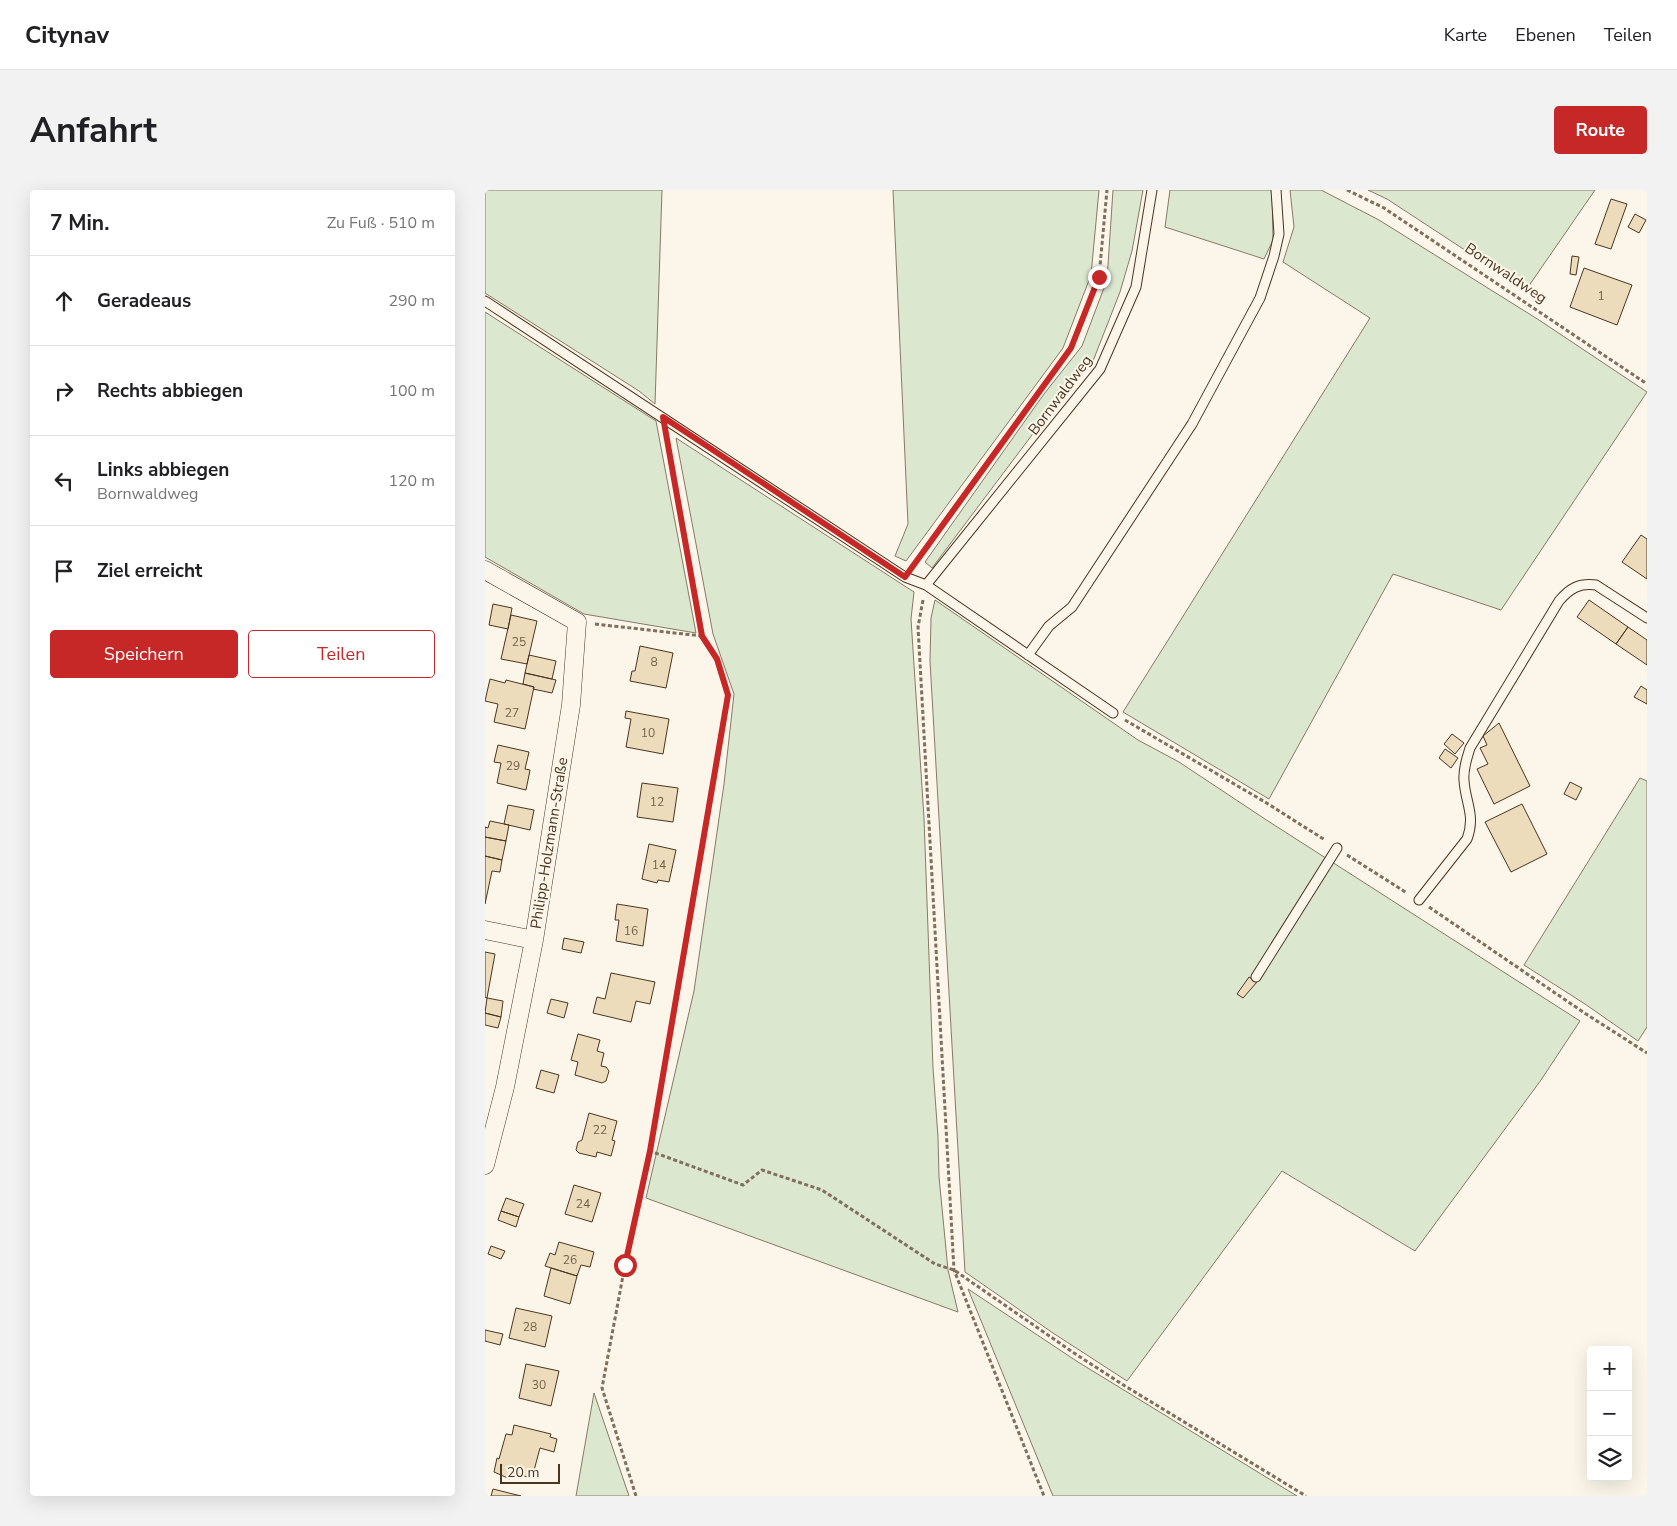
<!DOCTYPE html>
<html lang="de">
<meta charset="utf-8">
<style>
body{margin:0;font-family:"Nunito Sans",sans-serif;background:#f2f2f2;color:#202124}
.controls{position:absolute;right:15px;bottom:15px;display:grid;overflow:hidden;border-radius:5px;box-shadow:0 5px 20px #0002}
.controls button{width:45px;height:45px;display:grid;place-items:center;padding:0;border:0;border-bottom:1px solid #e0e0e0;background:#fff;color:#202124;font:25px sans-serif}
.scale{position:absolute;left:15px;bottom:12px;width:60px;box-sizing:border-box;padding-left:5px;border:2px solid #4a3520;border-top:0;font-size:14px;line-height:18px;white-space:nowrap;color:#4a3520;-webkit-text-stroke:4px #fbf6e9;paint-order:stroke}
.stop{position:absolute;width:15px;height:15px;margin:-11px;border:4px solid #c62828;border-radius:50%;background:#fff}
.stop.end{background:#c62828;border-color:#fff;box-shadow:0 1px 5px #0008}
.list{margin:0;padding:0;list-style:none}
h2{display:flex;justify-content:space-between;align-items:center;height:65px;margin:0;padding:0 20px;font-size:21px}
h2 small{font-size:16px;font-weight:400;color:#757577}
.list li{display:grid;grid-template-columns:32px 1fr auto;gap:15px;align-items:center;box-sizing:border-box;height:90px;padding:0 20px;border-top:1px solid #e0e0e0}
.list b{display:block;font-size:19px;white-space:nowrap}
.list p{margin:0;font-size:16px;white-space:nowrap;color:#757577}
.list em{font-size:16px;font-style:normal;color:#757577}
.actions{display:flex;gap:10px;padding:15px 20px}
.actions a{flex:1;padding:11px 0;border:1px solid #c62828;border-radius:5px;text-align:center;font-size:18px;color:#c62828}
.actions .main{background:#c62828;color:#fff}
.icon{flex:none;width:28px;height:28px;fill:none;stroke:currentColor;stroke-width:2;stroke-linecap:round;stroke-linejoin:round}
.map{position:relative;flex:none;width:1162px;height:1306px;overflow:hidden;border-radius:5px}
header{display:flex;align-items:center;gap:30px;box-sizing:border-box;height:70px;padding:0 25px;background:#fff;border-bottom:1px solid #e0e0e0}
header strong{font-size:24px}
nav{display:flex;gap:28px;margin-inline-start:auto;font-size:18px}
.intro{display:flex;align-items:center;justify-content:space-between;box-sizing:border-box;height:120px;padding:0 30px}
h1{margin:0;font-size:35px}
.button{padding:12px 22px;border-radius:5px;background:#c62828;color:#fff;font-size:18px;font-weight:700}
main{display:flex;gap:30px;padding:0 30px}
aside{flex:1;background:#fff;border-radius:5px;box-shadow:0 5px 20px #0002}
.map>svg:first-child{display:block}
.green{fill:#dce7d0;stroke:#887966}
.building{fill:#ecdcbc;stroke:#4a3520}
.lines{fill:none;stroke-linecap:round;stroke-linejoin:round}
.lane-casing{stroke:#4a3520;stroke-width:11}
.street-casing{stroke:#4a3520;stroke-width:19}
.path{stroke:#7f6f5c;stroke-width:3;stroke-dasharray:4 2.5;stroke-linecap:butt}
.lane{stroke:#fbf6e9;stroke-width:9}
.street{stroke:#fbf6e9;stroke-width:18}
.route{stroke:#c62828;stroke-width:6}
.labels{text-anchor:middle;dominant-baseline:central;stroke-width:4;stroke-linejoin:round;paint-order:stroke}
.number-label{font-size:12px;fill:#725f47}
.street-label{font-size:15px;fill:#4a3520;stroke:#fbf6e9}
</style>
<header>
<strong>Citynav</strong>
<nav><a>Karte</a><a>Ebenen</a><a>Teilen</a></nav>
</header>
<div class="intro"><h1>Anfahrt</h1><a class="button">Route</a></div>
<main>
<aside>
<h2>7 Min.<small>Zu Fuß · 510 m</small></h2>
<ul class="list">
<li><svg class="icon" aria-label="ahead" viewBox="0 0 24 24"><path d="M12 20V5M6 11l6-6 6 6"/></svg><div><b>Geradeaus</b></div><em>290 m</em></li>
<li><svg class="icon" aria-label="right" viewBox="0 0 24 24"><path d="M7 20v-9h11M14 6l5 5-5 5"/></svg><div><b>Rechts abbiegen</b></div><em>100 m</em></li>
<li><svg class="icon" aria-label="left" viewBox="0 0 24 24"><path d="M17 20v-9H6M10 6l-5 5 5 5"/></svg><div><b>Links abbiegen</b><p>Bornwaldweg</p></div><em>120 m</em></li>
<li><svg class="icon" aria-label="arrive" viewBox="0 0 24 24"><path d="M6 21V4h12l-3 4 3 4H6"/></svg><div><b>Ziel erreicht</b></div></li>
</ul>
<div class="actions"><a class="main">Speichern</a><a>Teilen</a></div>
</aside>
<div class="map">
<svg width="1162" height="1306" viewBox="0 0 1162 1306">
<rect width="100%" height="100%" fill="#fbf6e9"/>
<path class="green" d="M0 0H177L170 214 154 201 0 103Z
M408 0H614L606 85 578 158 421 371 410 366 423 334Z
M628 0H658L647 61 635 102 608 171 568 217 447 378 440 372 559 204 597 156 622 90Z
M685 0H787L788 50 779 69 680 37Z
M805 0H836L894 30 1054 130 1162 202 1016 420 908 384 784 609 638 522 885 128 798 72 809 37Z
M883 0H1110L1041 100 902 9Z
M0 122 171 231 211 443 99 424 0 367Z
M191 248 429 402 426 429 439 628 448 878 453 947 454 987 463 1080 473 1122 161 1008 209 801 239 594 249 504 228 444Z
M450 410 653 550 694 572 783 631 1095 831 1056 890 930 1061 797 981 642 1191 568 1143 480 1082 445 471 446 428Z
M1155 588 1162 591V837L1153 851 1100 814 1039 775Z
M483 1099 593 1172 812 1306H568Z
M109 1203 144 1306H91Z"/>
<path class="building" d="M1126 9 1142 14 1126 59 1110 54Z
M1150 24 1161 30 1154 43 1143 37Z
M1087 66 1094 67 1091 85 1085 84Z
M1099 78 1147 95 1132 135 1085 117Z
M1156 345 1162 349V389L1137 372Z
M1104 410 1143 437 1131 454 1092 427Z
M8 414 27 418 23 439 4 435Z
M26 425 52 431 42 474 16 469Z
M1143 437 1162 450V475L1131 454Z
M155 456 188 463 181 498 145 491 147 481H150Z
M44 465 71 471 67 489 40 483Z
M40 483 71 490 67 503 48 499 49 497 38 494Z
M5 489 20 493 21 490 49 497 40 539 9 532 13 514 0 511Z
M1156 496 1162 500V514L1149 507Z
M141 521 184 529 178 564 141 557 146 529 140 528Z
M1014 533 1045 596 1009 614 992 579 1003 574 995 558 1002 555 998 546Z
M967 544 979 553 970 564 959 554Z
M13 555 44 562 40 579 45 580 41 600 12 593 16 573 9 572Z
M960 559 973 568 966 578 954 568Z
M1085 592 1097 598 1091 610 1079 604Z
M157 593 193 598 188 632 152 627Z
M1037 614 1062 664 1026 682 1000 632Z
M23 615 49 620 45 640 19 634Z
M5 631 24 635 21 651 0 647V637L3 638Z
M0 647 21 651 17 670 0 666Z
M164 654 191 660 184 692 173 690 172 693 157 689Z
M0 666 17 670 15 682 7 681 0 714Z
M132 714 163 719 158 756 131 751 134 730H130Z
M79 748 99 752 96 763 77 759Z
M0 762 10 764 2 808 0 807Z
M126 783 170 792 165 814 151 811 146 832 108 823 112 807 120 809Z
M764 787 772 792 758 808 752 804Z
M2 808 18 811 16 827 0 823Z
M66 809 83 813 79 828 62 823Z
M0 823 16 827 13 838 0 835Z
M93 844 115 850 112 861 119 863 116 876 121 877 124 881 121 891 117 893 90 885 93 872 86 870Z
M56 880 74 885 69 903 51 898Z
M104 923 132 931 127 950 130 951 126 966 112 962 111 967 94 963 91 960 93 952 97 950Z
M89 995 116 1003 107 1032 80 1024Z
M21 1008 39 1014 34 1027 16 1021Z
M16 1021 34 1027 31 1037 13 1030Z
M74 1052 109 1062 105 1077 96 1075 92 1086 60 1076 65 1063 70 1065Z
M6 1056 20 1061 16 1069 3 1064Z
M66 1078 92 1086 85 1114 59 1106Z
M31 1118 67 1126 60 1157 24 1148Z
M0 1140 18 1144 15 1155 0 1151Z
M41 1174 74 1181 66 1216 34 1208Z
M29 1235 66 1244 65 1247 72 1249 69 1262 55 1258 47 1288 27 1283 25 1289 9 1282 12 1268 14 1269 21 1244 27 1245Z
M8 1299 36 1306H6Z"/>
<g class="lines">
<defs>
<path id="lane" d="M0 111 420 387 441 395 628 523
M441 395 615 179 651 97 667 0
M543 465 564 436 587 417 707 234 775 108 789 66 794 44 791 0
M934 710 982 649C991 625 980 612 979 590 978 578 982 568 985 558L1074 411C1085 398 1094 393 1111 395L1162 428
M771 787 852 658"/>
<path id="street" d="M0 380 92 432 86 515 49 750 20 897 0 975
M0 740 49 750"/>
</defs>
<use href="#lane" class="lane-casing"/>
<use href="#street" class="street-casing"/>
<path class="path" d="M862 0 899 18 1162 194
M428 375 586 158 614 87 622 0
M438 410 433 437 469 1080 559 1306
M110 434 217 446 182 248
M217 446 232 469 243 505 165 961 258 995 277 980 337 1000 450 1074 469 1080 589 1163 640 1196 821 1306
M640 530 780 612 840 650
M862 665 922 703
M944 717 1101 824 1162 863
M151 1306 117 1198 140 1075 165 961"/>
<use href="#lane" class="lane"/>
<use href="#street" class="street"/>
</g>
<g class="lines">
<path class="route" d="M140 1075 165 961 243 505 232 469 217 446 178 227 420 387 586 158 614 87"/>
</g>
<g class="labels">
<g class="number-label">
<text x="1116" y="106">1</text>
<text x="34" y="452">25</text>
<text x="169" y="472">8</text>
<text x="27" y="523">27</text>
<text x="163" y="543">10</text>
<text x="28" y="576">29</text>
<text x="172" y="612">12</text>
<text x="174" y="675">14</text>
<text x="146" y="741">16</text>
<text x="115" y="940">22</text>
<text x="98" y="1014">24</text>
<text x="85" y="1070">26</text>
<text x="45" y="1137">28</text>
<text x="54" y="1195">30</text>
</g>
<g class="street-label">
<text transform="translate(1021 83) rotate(34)">Bornwaldweg</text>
<text transform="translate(575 205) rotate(-53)">Bornwaldweg</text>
<text transform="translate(64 653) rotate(-81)">Philipp-Holzmann-Straße</text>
</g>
</g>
</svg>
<div class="controls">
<button>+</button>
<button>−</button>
<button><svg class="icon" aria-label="layers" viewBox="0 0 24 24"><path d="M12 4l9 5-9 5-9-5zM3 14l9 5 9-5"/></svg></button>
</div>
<div class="scale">20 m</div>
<div class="stop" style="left:140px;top:1075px"></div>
<div class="stop end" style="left:614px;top:87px"></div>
</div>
</main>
